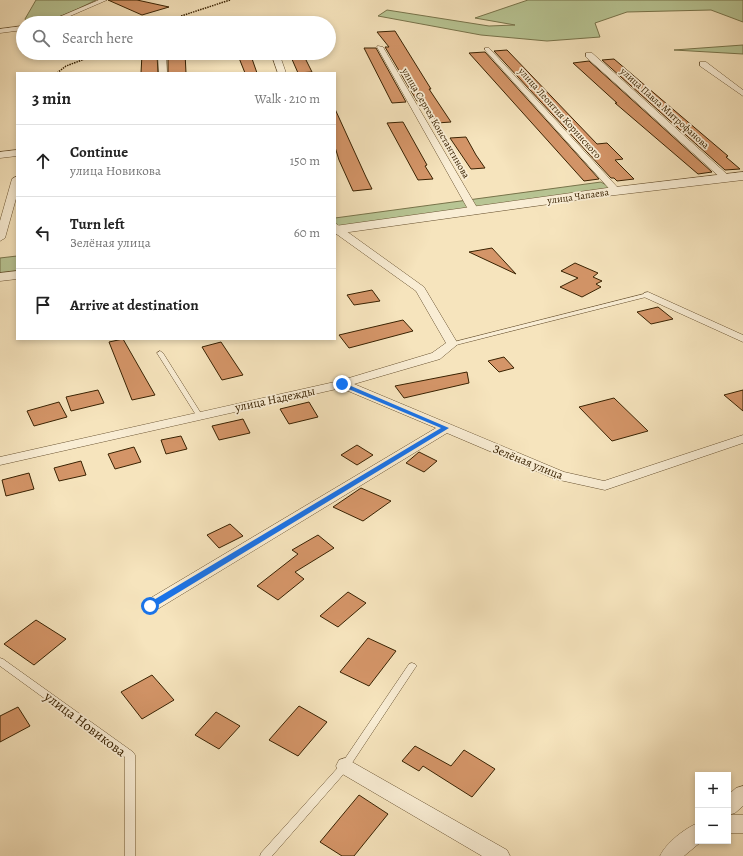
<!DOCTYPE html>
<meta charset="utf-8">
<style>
body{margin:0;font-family:Alegreya,serif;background:#f6f6f6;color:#222}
.controls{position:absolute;right:12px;bottom:12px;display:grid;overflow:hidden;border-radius:0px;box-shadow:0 2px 6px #0003}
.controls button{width:36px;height:36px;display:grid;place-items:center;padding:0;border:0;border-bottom:1px solid #e0e0e0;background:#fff;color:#222;font:20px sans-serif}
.stop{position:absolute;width:12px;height:12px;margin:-9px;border:3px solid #1a73e8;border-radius:50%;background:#fff}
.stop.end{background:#1a73e8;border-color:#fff;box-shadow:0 1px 4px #0008}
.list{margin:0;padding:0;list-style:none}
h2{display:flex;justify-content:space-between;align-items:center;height:52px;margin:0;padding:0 16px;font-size:17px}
h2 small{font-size:13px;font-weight:400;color:#767676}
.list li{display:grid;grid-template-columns:26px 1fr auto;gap:12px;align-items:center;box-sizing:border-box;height:72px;padding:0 16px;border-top:1px solid #e0e0e0}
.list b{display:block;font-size:15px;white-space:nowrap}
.list p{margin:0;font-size:13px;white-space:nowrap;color:#767676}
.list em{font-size:13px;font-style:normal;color:#767676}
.icon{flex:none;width:22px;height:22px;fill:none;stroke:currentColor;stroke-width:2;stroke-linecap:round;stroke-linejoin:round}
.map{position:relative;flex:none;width:743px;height:856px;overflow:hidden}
.search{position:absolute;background:#fff;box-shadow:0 2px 6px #0003;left:16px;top:16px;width:320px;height:44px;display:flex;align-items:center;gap:10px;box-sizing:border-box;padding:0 14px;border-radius:22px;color:#767676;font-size:15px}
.panel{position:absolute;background:#fff;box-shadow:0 2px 6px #0003;left:16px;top:72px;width:320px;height:268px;border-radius:0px}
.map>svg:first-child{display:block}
.green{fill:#b8c594;stroke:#78744b}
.building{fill:#d49568;stroke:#392202}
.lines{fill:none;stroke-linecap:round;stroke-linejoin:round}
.service-casing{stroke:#685231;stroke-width:1}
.minor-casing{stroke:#685231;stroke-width:1}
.tertiary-casing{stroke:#685231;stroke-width:1}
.path{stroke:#392202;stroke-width:1.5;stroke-dasharray:1.5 1;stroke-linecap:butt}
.service{fill:#f9edd4;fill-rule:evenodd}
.minor{fill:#f9edd4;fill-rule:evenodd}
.tertiary{fill:#f9edd4;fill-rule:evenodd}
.route{fill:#1a73e8}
.labels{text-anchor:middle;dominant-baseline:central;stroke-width:3.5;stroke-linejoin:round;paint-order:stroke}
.far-street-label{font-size:10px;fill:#392202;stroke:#f9edd4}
.street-label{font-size:12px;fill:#392202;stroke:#f9edd4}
.near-street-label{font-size:14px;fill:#392202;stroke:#f9edd4}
</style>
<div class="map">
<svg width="743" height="856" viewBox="0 0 743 856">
<rect width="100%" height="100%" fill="#f6e4bd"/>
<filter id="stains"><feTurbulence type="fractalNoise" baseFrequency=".005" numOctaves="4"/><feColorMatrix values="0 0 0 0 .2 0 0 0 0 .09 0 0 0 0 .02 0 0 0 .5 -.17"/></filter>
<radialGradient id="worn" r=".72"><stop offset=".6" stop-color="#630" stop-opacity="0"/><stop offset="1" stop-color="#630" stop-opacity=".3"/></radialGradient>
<path class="green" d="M36 0H96C74 11 51 23 27 23L25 19Z
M528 0H743V22L711 10 627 12 595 23 600 37 547 41 481 35 378 16 387 10 489 26 515 25 475 18Z
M743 45V54L674 50Z
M601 182 611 188 335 227V218Z
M17 256V271L0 273V258Z"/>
<path class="building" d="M108 0H137L169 7 142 15Z
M395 31 431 89H429L451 122 437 123 423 101H417L385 47H389L377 32Z
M364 48H376L406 102 392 103Z
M507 50 597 144 607 143 623 159 615 160 634 179 617 181 614 178H611L494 51Z
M485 52 599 179 584 181 469 53Z
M155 53 157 54 158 73H141L142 54Z
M185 53 186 73H168V54Z
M237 53H250L257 73H245Z
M304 56 312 72 298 73 291 57Z
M614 59 728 156 726 157 740 169 725 170 602 60Z
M589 61 712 172 698 174 615 103H617L573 63Z
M335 109 366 177 372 189 353 191 339 160 335 147Z
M403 122 427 165 425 166 433 179 418 180 387 123Z
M466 137 476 155 485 168 471 169 450 138Z
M492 248 516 274 469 252Z
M575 263 598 273 593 277 602 281 596 284 601 287 582 297 560 287 578 278 561 271Z
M372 290 380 301 354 305 347 295Z
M658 307 673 319 651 324 637 312Z
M403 320 413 331 349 348 339 335Z
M123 339 155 395 132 400 109 342Z
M221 342 243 375 222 380 202 347Z
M504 357 514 368 499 372 488 361Z
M467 372 469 383 404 398 395 386Z
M98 390 104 403 71 411 66 397Z
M743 390V411L724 395Z
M614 398 648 431 612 441 579 407Z
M59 402 67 417 34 426 27 411Z
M309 402 318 417 289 424 280 409Z
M243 419 250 433 219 440 212 426Z
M181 436 187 449 166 454 161 440Z
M357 445 373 455 357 465 341 455Z
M134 447 141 462 115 469 108 454Z
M419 452 437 461 424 472 406 463Z
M81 461 86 475 59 481 54 468Z
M29 473 34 489 6 496 2 480Z
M361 488 391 501 363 521 333 507Z
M230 524 243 536 219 548 207 535Z
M318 535 334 548 295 572 304 579 278 600 257 586 298 554 292 550Z
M348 592 366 603 338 627 320 616Z
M36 620 66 639 34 665 4 644Z
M368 638 396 651 369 686 340 672Z
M152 675 174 700 142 719 121 692Z
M299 706 327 722 298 756 269 740Z
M18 707 30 726 0 742V716Z
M216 712 240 726 219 749 195 735Z
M415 746 451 766 464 750 495 769 472 797 423 766 419 771 402 761Z
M359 795 388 814 354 856H342L320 842Z"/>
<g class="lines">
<defs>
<path id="service" d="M648 293 650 294V296L452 346 449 344 450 343Z
M160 351 163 353 202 415 201 416H197L196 415 157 353Z
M0 658 3 659 133 752 135 755V856H125V757L0 666Z
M412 663 415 664 417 666 415 668 348 769 272 856H260L261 853 342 763 409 664Z"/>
<path id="minor" d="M99 0H107L54 23H45Z
M23 26V30L0 33V29Z
M378 46 383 47 479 211 477 213H471L469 211 377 47Z
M485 48H489L619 189V193H613L485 50Z
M158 53H166L167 73H159Z
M271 53H279L286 73H278Z
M586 53H592L729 176V180H723L586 57Z
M700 62H706L743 90V96L700 66Z
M17 150V156L0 158V152Z
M17 176V195L5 238 0 241V221L12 179Z
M335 223 424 287 458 344 440 359 354 384 564 472 604 481 743 435V443L605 490 555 479 447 433 156 610 150 612 144 610 142 606 144 602 436 428 341 388 0 465V457L339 381 432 353 446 343 416 291 335 233Z
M648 292 743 335V342L644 297 643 295 644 293Z
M345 758 507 850 510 856H482L339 772 336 766 339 760Z
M743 786V806L735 813 728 815V795L736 788Z
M728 815H743V833H728Z
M698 823V841H702L684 856H660C666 843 685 828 698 823Z"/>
<path id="tertiary" d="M743 172V180L607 196 335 234V226L607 188Z
M17 271V279L0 281V273Z"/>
</defs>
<use href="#service" class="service-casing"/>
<use href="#minor" class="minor-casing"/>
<use href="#tertiary" class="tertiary-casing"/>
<path class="path" d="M174 23 181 16 230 0
M57 73 66 66 101 53"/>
<use href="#service" class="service"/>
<use href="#minor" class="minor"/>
<use href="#tertiary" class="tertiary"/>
</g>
<path class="route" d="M339 383H344L449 428 153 608H147V604L441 428 339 385Z"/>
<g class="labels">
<g class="far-street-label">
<text transform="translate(665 108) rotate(42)">улица Павла Митрофанова</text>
<text transform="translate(560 113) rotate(48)">улица Леонтия Коринского</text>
<text transform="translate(436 123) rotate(60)">улица Сергея Константинова</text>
<text transform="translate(578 196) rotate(-8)">улица Чапаева</text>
</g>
<g class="street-label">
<text transform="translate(275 399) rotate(-12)">улица Надежды</text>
<text transform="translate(528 462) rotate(22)">Зелёная улица</text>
</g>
<g class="near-street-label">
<text transform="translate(85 724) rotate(37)">улица Новикова</text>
</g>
</g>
<rect width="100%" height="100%" filter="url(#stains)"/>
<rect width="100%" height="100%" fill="url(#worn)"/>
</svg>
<div class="controls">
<button>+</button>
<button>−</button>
</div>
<div class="stop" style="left:150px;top:606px"></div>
<div class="stop end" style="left:342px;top:384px"></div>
<div class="search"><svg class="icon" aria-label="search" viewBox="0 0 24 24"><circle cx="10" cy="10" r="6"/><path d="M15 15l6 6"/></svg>Search here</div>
<section class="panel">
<h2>3 min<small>Walk · 210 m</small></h2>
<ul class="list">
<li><svg class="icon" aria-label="ahead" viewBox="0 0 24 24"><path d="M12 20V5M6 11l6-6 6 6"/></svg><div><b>Continue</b><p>улица Новикова</p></div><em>150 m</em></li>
<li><svg class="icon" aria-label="left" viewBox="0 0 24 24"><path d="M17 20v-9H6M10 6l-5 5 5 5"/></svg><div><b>Turn left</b><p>Зелёная улица</p></div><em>60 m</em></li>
<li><svg class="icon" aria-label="arrive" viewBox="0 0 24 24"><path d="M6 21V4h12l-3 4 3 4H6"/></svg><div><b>Arrive at destination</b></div></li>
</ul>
</section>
</div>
